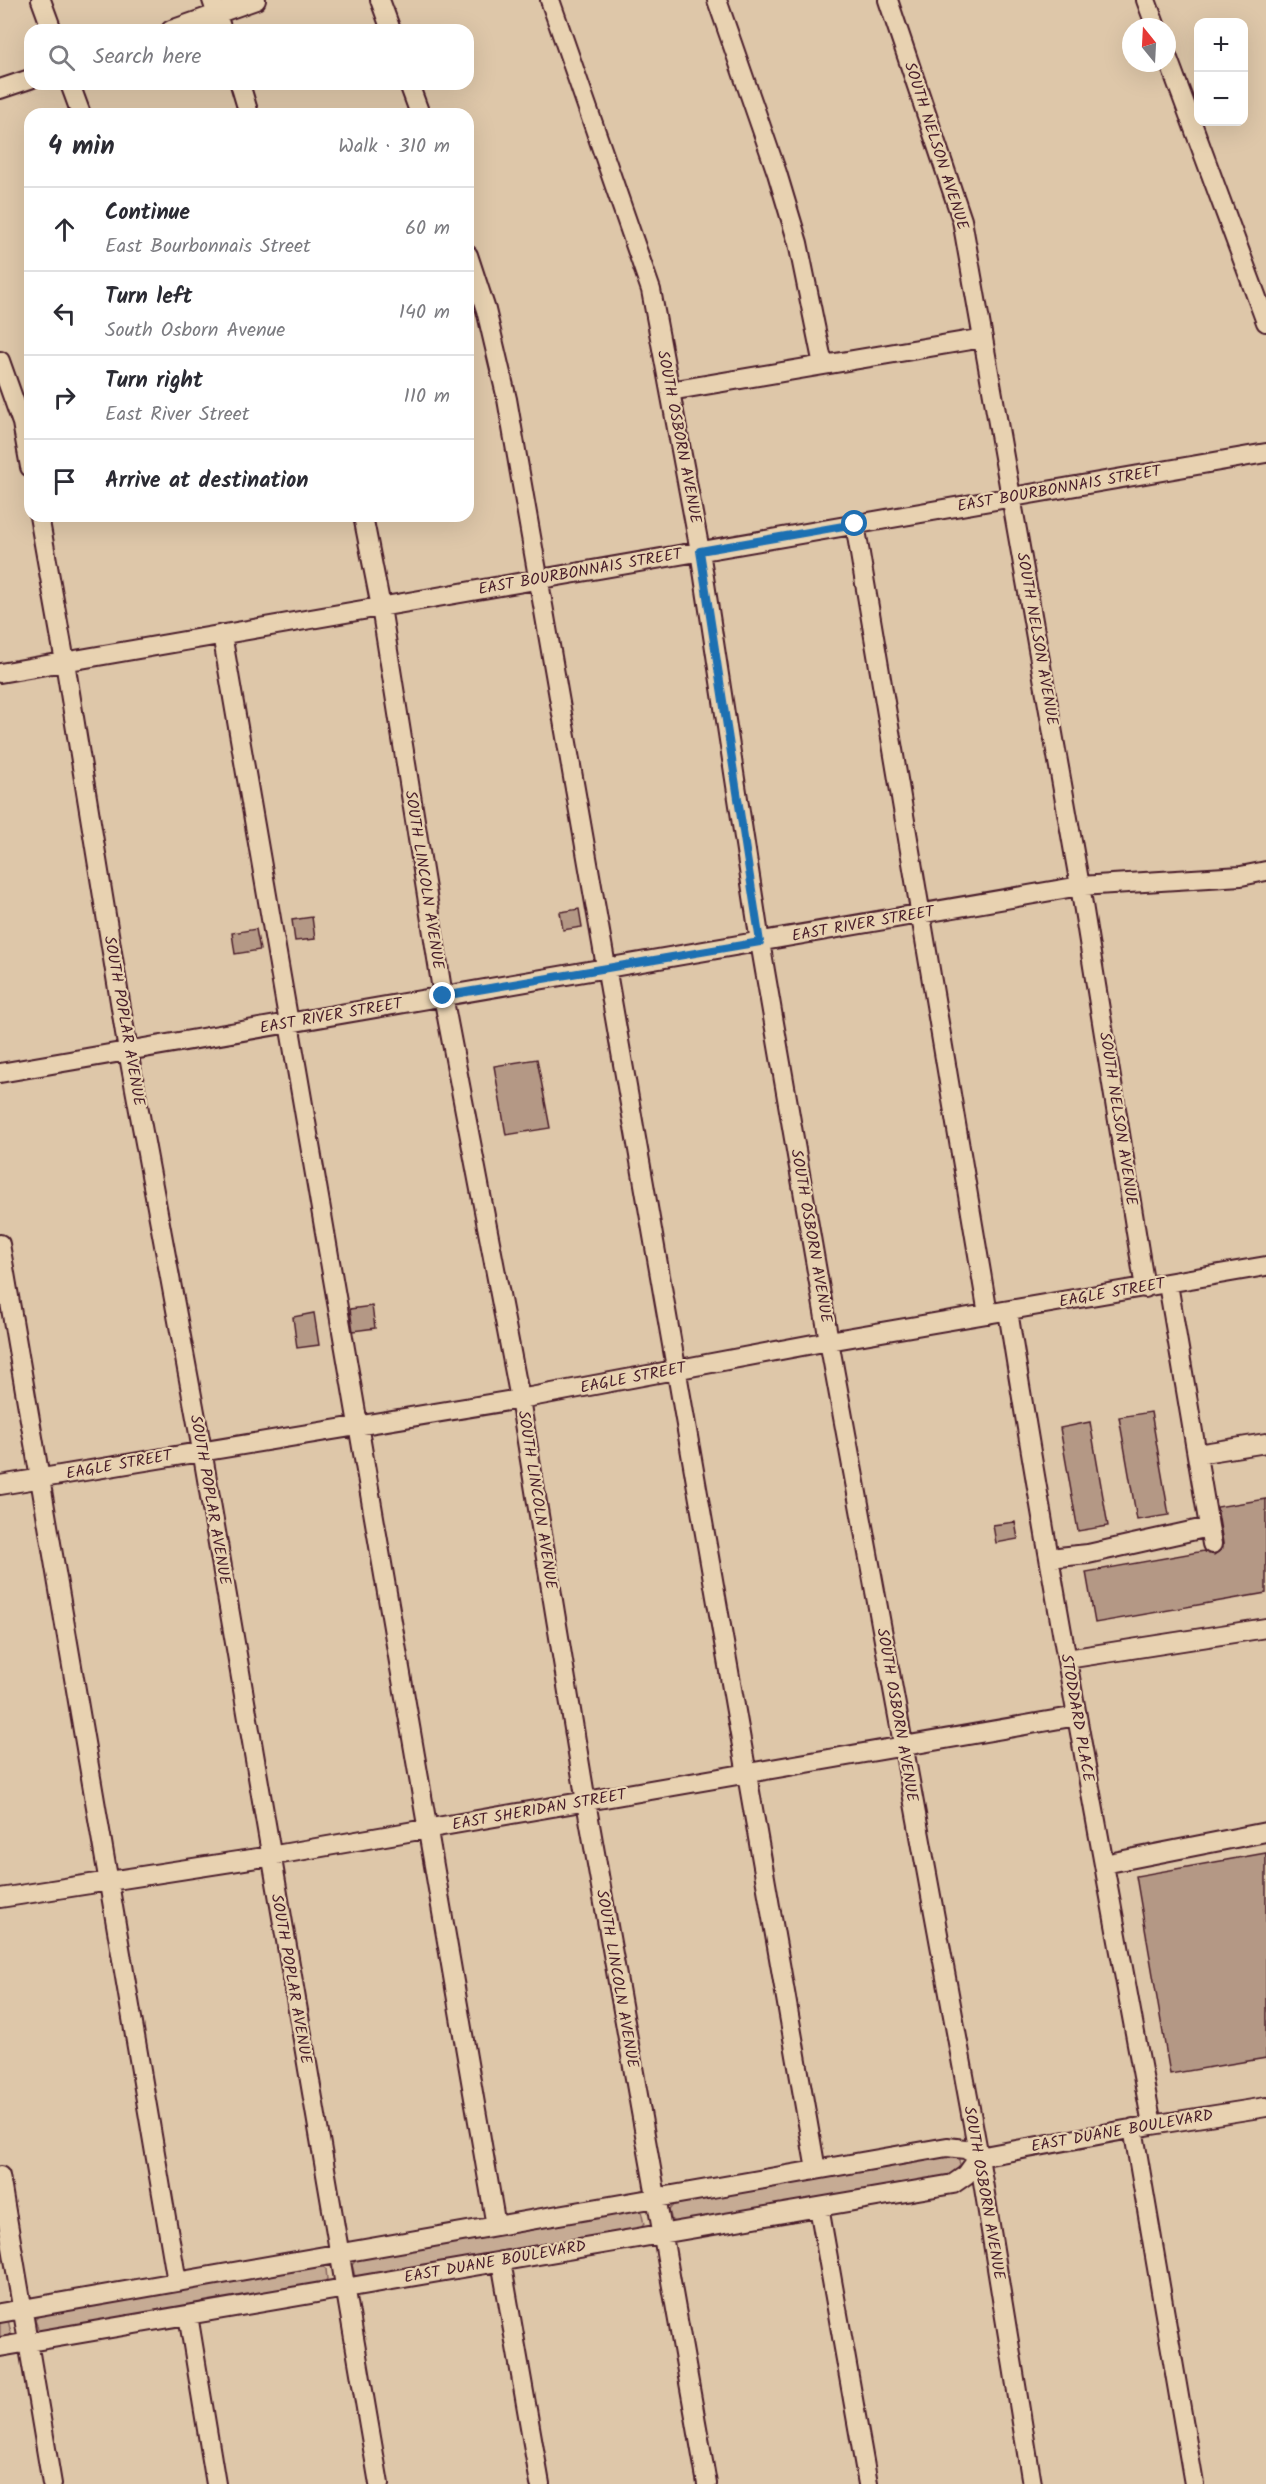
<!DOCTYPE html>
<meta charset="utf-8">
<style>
body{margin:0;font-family:Kalam,sans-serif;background:#f7f7f7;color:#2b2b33}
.controls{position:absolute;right:18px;top:18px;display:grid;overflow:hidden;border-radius:12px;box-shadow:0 6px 24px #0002}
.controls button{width:54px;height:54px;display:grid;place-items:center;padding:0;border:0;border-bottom:2px solid #e1e1e2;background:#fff;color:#2b2b33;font:30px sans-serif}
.compass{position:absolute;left:1122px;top:18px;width:54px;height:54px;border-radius:50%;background:#fff;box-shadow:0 6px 24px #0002;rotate:342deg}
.stop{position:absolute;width:18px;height:18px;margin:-14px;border:4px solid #1f6fb2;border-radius:50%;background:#fff}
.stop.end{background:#1f6fb2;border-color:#fff;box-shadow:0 2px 6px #0008}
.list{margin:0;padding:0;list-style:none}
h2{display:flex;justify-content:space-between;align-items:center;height:78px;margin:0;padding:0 24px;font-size:26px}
h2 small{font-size:20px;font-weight:400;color:#7c7c81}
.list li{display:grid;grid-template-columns:39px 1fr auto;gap:18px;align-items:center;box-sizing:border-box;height:84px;padding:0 24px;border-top:2px solid #e1e1e2}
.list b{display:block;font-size:22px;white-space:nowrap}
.list p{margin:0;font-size:20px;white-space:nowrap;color:#7c7c81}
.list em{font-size:20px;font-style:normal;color:#7c7c81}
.icon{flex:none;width:33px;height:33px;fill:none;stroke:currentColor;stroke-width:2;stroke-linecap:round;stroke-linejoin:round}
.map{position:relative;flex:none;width:1266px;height:2484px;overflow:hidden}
.search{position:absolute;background:#fff;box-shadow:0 6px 24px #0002;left:24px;top:24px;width:450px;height:66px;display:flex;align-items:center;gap:15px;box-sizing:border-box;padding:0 21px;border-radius:18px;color:#7c7c81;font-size:22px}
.panel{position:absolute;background:#fff;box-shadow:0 6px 24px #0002;left:24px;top:108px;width:450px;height:414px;border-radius:18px}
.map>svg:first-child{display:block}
.green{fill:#c6ab94;stroke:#886560;stroke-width:1.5}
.building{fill:#b49885;stroke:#4a1f2b;stroke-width:1.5}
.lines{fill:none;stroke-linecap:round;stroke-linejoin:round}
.minor-casing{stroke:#4a1f2b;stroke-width:22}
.minor{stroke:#e8d2b1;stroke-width:18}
.route{stroke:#1f6fb2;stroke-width:8}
.labels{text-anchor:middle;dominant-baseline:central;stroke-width:4.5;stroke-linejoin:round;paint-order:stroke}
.street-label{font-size:16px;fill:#4a1f2b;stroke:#e8d2b1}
</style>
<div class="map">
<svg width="1266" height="2484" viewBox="0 0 1266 2484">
<rect width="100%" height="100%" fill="#dec7a9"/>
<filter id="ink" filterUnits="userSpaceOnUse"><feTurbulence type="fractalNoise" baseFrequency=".0167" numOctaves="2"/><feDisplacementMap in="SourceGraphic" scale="12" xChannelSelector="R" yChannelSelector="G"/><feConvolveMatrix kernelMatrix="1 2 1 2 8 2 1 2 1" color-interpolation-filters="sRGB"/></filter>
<g filter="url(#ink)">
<path class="green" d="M954 2155 958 2156 961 2169 957 2174 675 2222 672 2221 669 2210 674 2204Z
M637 2211H641L644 2224 640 2229 358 2277 355 2276 352 2265 357 2259Z
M321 2265 326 2269 327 2279 324 2284 42 2332 39 2331 35 2320 40 2314Z
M0 2320H8L11 2333 7 2338 0 2339Z"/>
<path class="building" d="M579 909 582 927 563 930 560 912Z
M312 917 315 939 295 941 292 920Z
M256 929 260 950 235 954 232 933Z
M537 1059 550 1128 506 1135 494 1066Z
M372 1306 375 1328 353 1331 350 1309Z
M314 1313 319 1345 297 1348 293 1317Z
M1151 1412 1169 1515 1137 1520 1119 1417Z
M1090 1422 1108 1526 1078 1531 1060 1428Z
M1266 1499V1593L1095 1623 1086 1572 1204 1551 1214 1555 1223 1548V1543L1217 1507Z
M1015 1522 1018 1539 996 1543 993 1525Z
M1266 1853V2058L1170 2074 1136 1876Z"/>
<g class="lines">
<defs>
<path id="minor" d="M41 0 52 30
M212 0 222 30
M380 0 391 30
M550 0 651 290 700 551 760 942 829 1341 979 2157 1032 2484
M717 0 777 173 798 243 823 365
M888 0 962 220 1080 886 1145 1288
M1146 0 1156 27
M171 30 256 0
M1167 56 1266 322
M70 84 81 114
M240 84 249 114
M409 84 420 114
M0 89 30 79
M468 255 486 310 507 399 816 2170
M0 361 22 423 30 467
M670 391 983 338
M39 516 65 662 128 1051 202 1450 379 2484
M363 516 381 607 443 996 520 1399 586 1802 707 2484
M855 524 988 1314
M222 634 496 2226
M0 673 1266 453
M0 1073 1080 886 1241 876 1266 871
M0 1244 177 2282
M1168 1284 1212 1544
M1008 1311C1051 1583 1102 1854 1152 2125
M1197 1454 1266 1443
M0 1485 520 1399 829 1341 1266 1266
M1049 1558 1088 1554 1209 1527
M1067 1659 1266 1628
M1104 1864 1266 1832
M0 1898 270 1856 1077 1716
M1133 2128 1194 2484
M0 2176 52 2484
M819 2207 868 2484
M501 2261 540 2484
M0 2313 947 2147 965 2149 979 2157 1152 2125 1266 2107
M188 2315 216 2484
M0 2347 953 2184 966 2175 979 2157"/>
</defs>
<use href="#minor" class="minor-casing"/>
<use href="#minor" class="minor"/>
</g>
</g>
<g class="lines" filter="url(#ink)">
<path class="route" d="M443 996 760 942 700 551 855 524"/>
</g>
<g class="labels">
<g class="street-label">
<text transform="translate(936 146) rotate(72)">SOUTH NELSON AVENUE</text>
<text transform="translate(679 437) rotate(79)">SOUTH OSBORN AVENUE</text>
<text transform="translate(1059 489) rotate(-10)">EAST BOURBONNAIS STREET</text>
<text transform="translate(580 572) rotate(-10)">EAST BOURBONNAIS STREET</text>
<text transform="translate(1037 639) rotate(80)">SOUTH NELSON AVENUE</text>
<text transform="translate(424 880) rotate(81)">SOUTH LINCOLN AVENUE</text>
<text transform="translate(863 924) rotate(-10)">EAST RIVER STREET</text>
<text transform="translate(331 1016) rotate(-10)">EAST RIVER STREET</text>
<text transform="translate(124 1021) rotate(80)">SOUTH POPLAR AVENUE</text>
<text transform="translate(1118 1119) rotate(81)">SOUTH NELSON AVENUE</text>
<text transform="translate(811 1236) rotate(80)">SOUTH OSBORN AVENUE</text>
<text transform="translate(1112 1293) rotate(-10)">EAGLE STREET</text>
<text transform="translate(633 1378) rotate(-11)">EAGLE STREET</text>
<text transform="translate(119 1465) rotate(-10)">EAGLE STREET</text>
<text transform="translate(210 1500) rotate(80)">SOUTH POPLAR AVENUE</text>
<text transform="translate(537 1500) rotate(81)">SOUTH LINCOLN AVENUE</text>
<text transform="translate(897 1715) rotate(80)">SOUTH OSBORN AVENUE</text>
<text transform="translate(1077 1718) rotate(80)">STODDARD PLACE</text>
<text transform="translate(539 1810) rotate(-10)">EAST SHERIDAN STREET</text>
<text transform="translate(291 1979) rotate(80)">SOUTH POPLAR AVENUE</text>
<text transform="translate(617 1979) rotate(80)">SOUTH LINCOLN AVENUE</text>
<text transform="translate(1122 2131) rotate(-10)">EAST DUANE BOULEVARD</text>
<text transform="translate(984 2193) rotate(80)">SOUTH OSBORN AVENUE</text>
<text transform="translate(495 2262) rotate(-10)">EAST DUANE BOULEVARD</text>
</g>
</g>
</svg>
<div class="controls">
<button>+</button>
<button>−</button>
</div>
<svg class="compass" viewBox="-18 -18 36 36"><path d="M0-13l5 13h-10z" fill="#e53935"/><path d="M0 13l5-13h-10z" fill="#7c7c81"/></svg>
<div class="stop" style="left:855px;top:524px"></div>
<div class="stop end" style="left:443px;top:996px"></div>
<div class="search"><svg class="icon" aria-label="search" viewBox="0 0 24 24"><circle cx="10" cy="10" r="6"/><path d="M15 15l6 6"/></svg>Search here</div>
<section class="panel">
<h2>4 min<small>Walk · 310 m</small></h2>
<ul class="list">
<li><svg class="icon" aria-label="ahead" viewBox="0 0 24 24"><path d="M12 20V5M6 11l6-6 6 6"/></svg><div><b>Continue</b><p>East Bourbonnais Street</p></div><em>60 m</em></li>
<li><svg class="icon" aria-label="left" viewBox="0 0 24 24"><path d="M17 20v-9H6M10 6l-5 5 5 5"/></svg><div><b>Turn left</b><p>South Osborn Avenue</p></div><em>140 m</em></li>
<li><svg class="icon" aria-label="right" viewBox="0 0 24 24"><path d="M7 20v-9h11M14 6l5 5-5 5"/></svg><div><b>Turn right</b><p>East River Street</p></div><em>110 m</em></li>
<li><svg class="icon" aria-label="arrive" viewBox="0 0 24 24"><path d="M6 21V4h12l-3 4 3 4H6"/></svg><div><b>Arrive at destination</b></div></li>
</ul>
</section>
</div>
